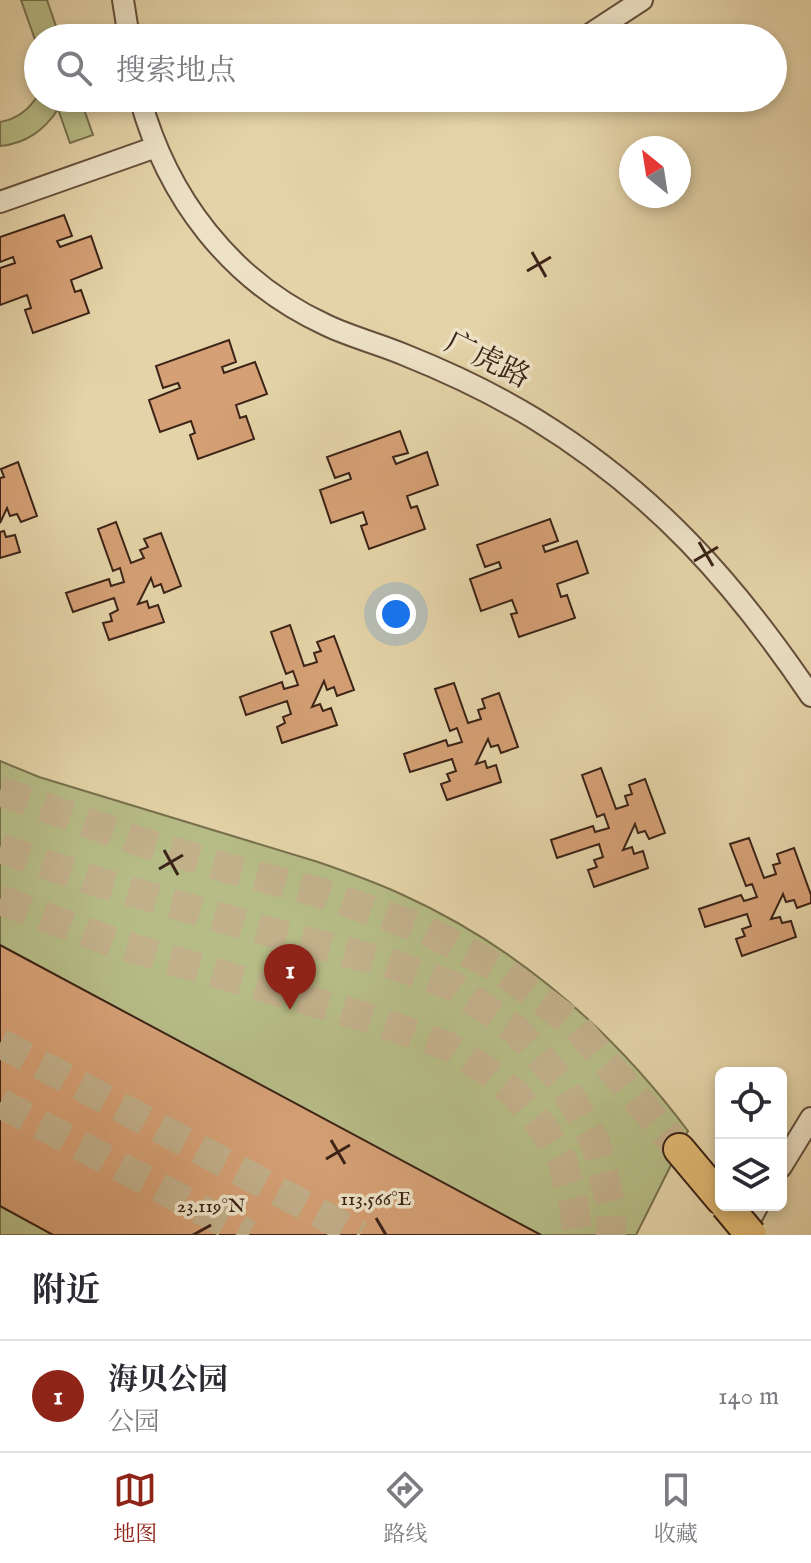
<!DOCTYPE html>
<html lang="zh">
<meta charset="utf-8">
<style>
body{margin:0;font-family:"IM FELL English","Noto Serif SC",serif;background:#f2f2f3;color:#2b2b33}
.controls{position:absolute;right:24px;bottom:24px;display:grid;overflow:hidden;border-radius:12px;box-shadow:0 4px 12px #0003}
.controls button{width:72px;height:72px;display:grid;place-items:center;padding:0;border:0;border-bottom:2px solid #e1e1e2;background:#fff;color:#2b2b33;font:40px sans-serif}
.compass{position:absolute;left:619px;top:136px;width:72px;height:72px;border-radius:50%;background:#fff;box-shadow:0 4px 12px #0003;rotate:330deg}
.you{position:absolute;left:396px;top:614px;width:28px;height:28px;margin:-20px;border:6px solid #fff;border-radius:50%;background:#1a73e8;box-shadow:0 0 0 12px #1a73e833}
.badge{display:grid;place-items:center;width:52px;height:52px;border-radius:50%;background:#8f2418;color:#fff;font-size:26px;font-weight:700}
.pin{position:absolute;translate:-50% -66px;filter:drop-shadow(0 2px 4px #0008)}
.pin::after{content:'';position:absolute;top:42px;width:28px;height:24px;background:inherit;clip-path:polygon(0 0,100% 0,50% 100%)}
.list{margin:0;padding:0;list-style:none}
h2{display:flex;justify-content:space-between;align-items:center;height:104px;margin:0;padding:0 32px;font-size:34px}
h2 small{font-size:26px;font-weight:400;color:#7c7c81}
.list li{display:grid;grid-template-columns:52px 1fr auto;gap:24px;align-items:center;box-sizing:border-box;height:112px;padding:0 32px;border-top:2px solid #e1e1e2}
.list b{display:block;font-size:30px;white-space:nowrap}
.list p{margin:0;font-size:26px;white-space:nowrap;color:#7c7c81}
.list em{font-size:26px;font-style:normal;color:#7c7c81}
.icon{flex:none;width:44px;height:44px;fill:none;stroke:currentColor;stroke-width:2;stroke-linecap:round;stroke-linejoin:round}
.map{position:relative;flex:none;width:811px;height:1235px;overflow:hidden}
.search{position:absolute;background:#fff;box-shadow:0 4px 12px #0003;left:24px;right:24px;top:24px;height:88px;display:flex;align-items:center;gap:20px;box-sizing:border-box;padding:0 28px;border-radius:44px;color:#7c7c81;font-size:30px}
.sheet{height:216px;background:#fff}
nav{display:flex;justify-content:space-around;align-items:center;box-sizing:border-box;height:112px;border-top:2px solid #e1e1e2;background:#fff;font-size:22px;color:#7c7c81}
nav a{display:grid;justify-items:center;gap:4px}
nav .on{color:#8f2418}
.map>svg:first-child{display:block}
.green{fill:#b6bc86;stroke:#78704e;stroke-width:2}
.building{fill:#d5a075;stroke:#3b2317;stroke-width:2}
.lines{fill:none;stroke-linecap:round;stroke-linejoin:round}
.highway-tunnel{stroke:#c2b08b;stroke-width:30;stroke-dasharray:30 15;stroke-linecap:butt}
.minor-casing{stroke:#654f3b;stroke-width:24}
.highway-casing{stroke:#3b2317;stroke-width:34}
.minor{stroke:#ede2c6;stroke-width:20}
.highway{stroke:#e2ba74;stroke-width:30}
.highway-bridge-casing{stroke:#3b2317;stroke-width:34;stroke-linecap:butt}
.highway-bridge{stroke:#e2ba74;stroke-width:30}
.ticks{fill:none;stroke:#3b2317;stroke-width:3}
.labels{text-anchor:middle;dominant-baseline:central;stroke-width:7;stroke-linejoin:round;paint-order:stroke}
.street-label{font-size:30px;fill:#3b2317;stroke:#ede2c6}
.ticks-label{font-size:20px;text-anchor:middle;fill:#3b2317;stroke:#ede2c6;stroke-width:7;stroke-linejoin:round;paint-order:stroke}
</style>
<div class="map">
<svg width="811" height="1235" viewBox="0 0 811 1235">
<rect width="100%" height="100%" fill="#e4d3a8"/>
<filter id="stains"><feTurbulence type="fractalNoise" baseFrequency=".0025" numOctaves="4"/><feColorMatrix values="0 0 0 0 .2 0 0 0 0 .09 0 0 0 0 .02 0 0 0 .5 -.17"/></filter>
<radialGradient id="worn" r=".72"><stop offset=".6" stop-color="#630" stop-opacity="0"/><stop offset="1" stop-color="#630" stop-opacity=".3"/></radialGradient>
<path class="green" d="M21 0H47L60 38H38V48Z
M38 95V98H80L93 135 70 143 58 109C45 130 25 144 0 146V122C17 119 29 110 38 95Z
M0 761 39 777 318 862C347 872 375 882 403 895 520 948 612 1030 688 1131L636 1235H0Z"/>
<path class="building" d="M64 215 72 236 57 241 60 247 91 236 102 268 71 280 75 292 81 290 89 313 33 333 25 310 31 308 27 295 0 305V268L15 263 13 257 0 262V237Z
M229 340 236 362 222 367 224 373 255 362 267 394 236 405 240 418 246 416 254 439 198 459 190 435 195 433 191 421 160 432 149 400 180 388 178 383 163 388 156 366Z
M400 431 408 453 393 457 396 464 427 452 438 485 407 496 411 508 417 506 425 529 369 549 361 526 367 524 363 512 331 523 320 490 351 479 349 473 335 478 327 457Z
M18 462 37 516 21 522 17 514 10 516 7 508 0 523V478L4 477 1 469Z
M550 519 558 541 543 546 545 552 577 541 588 573 557 584 561 597 567 595 575 618 519 637 511 614 517 613 512 600 481 611 470 579 501 568 499 562 485 567 477 545Z
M116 522 131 563 144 558 140 550 148 547 144 539 161 533 181 586 164 593 161 584 154 587 151 578 138 604 147 601 149 608 158 605 164 622 109 640 103 623 112 621 110 614 118 610 114 598 73 612 66 593 109 579 111 586 124 582 120 568 113 571 98 529Z
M4 531 6 537 15 535 20 552 0 558V532Z
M290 625 304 666 317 662 314 653 321 651 317 642 334 636 354 690 337 696 334 687 327 690 324 681 312 707 320 704 323 711 331 708 337 725 282 743 277 727 285 723 283 717 291 714 287 701 246 715 240 697 282 682 284 689 298 685 293 671 286 674 271 632Z
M454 683 468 723 481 719 478 710 485 708 482 699 499 693 518 747 501 753 498 745 491 747 488 739 476 764 485 761 487 768 496 765 501 782 447 800 441 784 450 781 447 774 456 771 452 759 410 772 404 754 446 740 448 746 462 742 457 728 450 731 435 689Z
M601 768 616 809 628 805 625 796 632 794 629 785 645 779 665 833 649 839 645 831 638 833 635 824 623 850 632 847 634 854 643 851 648 868 594 887 588 870 597 867 594 860 603 857 599 844 557 858 551 840 593 826 595 832 609 828 604 814 597 817 582 775Z
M749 838 764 878 776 874 773 865 780 863 777 854 794 848 811 895V903L797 908 794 900 786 902 783 894 771 919 780 917 782 923 791 921 796 937 742 956 736 939 745 936 742 929 751 926 747 914 705 927 699 909 741 895 744 901 757 897 752 884 746 886 730 844Z
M0 945 541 1235H53L0 1206Z"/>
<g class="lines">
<path class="highway-tunnel" d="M0 791 138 841 227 868 321 893 424 929 500 969 576 1026 679 1149
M0 848 88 879 284 936 386 962 453 986 516 1030 562 1082 595 1142 611 1205V1235
M0 900 121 945 375 1020 447 1046 487 1071 517 1096 544 1129 562 1161 573 1199 578 1235
M0 1043 360 1235
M0 1103 249 1235"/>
<defs>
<path id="minor" d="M123 0 129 38
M584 38 642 0
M140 98C167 197 230 281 326 325 351 337 379 344 405 355 450 373 494 394 535 419 654 492 734 582 811 696
M0 202 156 147
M781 1167 811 1118
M742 1235 758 1205"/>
<path id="highway" d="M679 1149 721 1199"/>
</defs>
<use href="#minor" class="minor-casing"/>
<use href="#highway" class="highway-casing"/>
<use href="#minor" class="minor"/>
<use href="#highway" class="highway"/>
<defs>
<path id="highway-bridge" d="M726 1205 751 1235"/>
</defs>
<use href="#highway-bridge" class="highway-bridge-casing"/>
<use href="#highway-bridge" class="highway-bridge"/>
</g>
<path class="ticks" d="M532 252 546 277M527 271 551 257M699 542 713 566M694 561 718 547M164 850 178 875M159 869 183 855M331 1140 345 1164M326 1159 350 1145M376 1218 386 1235M193 1235 211 1225"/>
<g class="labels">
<g class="street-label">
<text transform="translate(487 361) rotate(26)">广虎路</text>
</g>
</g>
<g class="ticks-label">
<text x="376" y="1205">113.566°E</text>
<text x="211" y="1212">23.119°N</text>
</g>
<rect width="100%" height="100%" filter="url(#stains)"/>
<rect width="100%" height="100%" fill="url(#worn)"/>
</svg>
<div class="controls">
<button><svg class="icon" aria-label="locate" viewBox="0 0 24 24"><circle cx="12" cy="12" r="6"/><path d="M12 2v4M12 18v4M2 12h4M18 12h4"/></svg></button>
<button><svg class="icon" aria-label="layers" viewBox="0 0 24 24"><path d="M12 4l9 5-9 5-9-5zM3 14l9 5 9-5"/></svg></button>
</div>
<svg class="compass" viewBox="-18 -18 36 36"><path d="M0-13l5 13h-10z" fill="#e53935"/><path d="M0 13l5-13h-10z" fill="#7c7c81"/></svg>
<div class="you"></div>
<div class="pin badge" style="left:290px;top:1010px">1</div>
<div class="search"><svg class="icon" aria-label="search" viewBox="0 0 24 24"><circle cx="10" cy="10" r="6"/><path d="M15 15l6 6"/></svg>搜索地点</div>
</div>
<section class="sheet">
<h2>附近<small></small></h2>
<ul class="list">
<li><span class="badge">1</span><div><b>海贝公园</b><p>公园</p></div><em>140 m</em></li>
</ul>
</section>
<nav>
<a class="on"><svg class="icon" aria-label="map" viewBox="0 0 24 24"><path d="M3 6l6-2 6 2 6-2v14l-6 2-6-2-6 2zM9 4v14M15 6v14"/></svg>地图</a>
<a><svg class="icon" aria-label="directions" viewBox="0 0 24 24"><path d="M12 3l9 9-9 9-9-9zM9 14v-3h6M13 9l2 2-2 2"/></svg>路线</a>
<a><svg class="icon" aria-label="saved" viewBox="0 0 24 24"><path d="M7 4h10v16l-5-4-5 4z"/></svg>收藏</a>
</nav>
